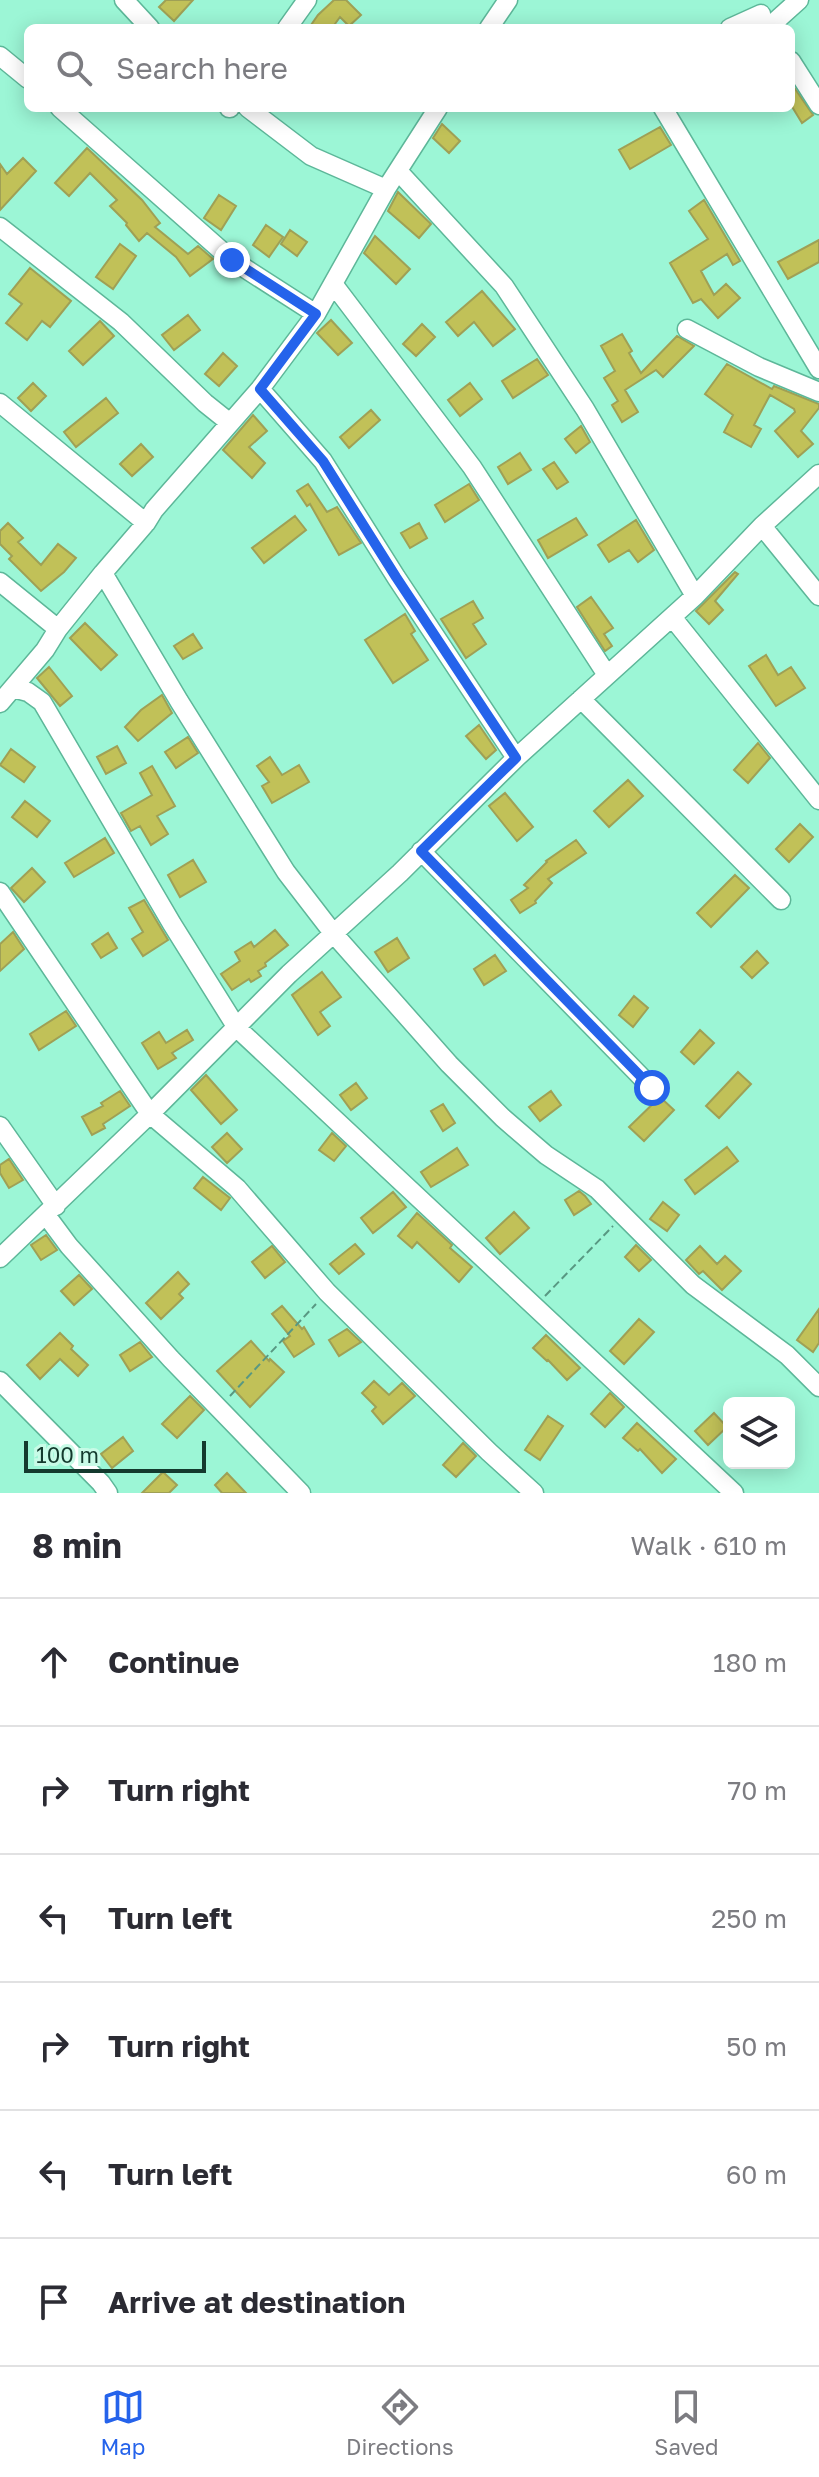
<!DOCTYPE html>
<meta charset="utf-8">
<style>
body{margin:0;font-family:"Golos Text",sans-serif;background:#f7f7f7;color:#2b2b33}
.controls{position:absolute;right:24px;bottom:24px;display:grid;overflow:hidden;border-radius:12px;box-shadow:0 4px 20px #0003}
.controls button{width:72px;height:72px;display:grid;place-items:center;padding:0;border:0;border-bottom:2px solid #e1e1e2;background:#fff;color:#2b2b33;font:40px sans-serif}
.scale{position:absolute;left:24px;bottom:20px;width:182px;box-sizing:border-box;padding-left:8px;border:4px solid #143a2e;border-top:0;font-size:22px;line-height:28px;white-space:nowrap;color:#143a2e;-webkit-text-stroke:6px #c8fbe7;paint-order:stroke}
.stop{position:absolute;width:24px;height:24px;margin:-18px;border:6px solid #2563eb;border-radius:50%;background:#fff}
.stop.end{background:#2563eb;border-color:#fff;box-shadow:0 2px 8px #0008}
.list{margin:0;padding:0;list-style:none}
h2{display:flex;justify-content:space-between;align-items:center;height:104px;margin:0;padding:0 32px;font-size:34px}
h2 small{font-size:26px;font-weight:400;color:#7c7c81}
.list li{display:grid;grid-template-columns:52px 1fr auto;gap:24px;align-items:center;box-sizing:border-box;height:128px;padding:0 32px;border-top:2px solid #e1e1e2}
.list b{display:block;font-size:30px;white-space:nowrap}
.list em{font-size:26px;font-style:normal;color:#7c7c81}
.icon{flex:none;width:44px;height:44px;fill:none;stroke:currentColor;stroke-width:2;stroke-linecap:round;stroke-linejoin:round}
.map{position:relative;flex:none;width:819px;height:1493px;overflow:hidden}
.search{position:absolute;background:#fff;box-shadow:0 4px 20px #0003;left:24px;right:24px;top:24px;height:88px;display:flex;align-items:center;gap:20px;box-sizing:border-box;padding:0 28px;border-radius:12px;color:#7c7c81;font-size:30px}
.sheet{height:872px;background:#fff}
nav{display:flex;justify-content:space-around;align-items:center;box-sizing:border-box;height:112px;border-top:2px solid #e1e1e2;background:#fff;font-size:22px;color:#7c7c81}
nav a{display:grid;justify-items:center;gap:4px}
nav .on{color:#2563eb}
.map>svg:first-child{display:block}
.building{fill:#c1c158;stroke:#9fa055;stroke-width:2}
.lines{fill:none;stroke-linecap:round;stroke-linejoin:round}
.minor-casing{stroke:#5db799;stroke-width:21}
.path{stroke:#589882;stroke-width:2;stroke-dasharray:8 4;stroke-linecap:butt}
.minor{stroke:#fff;stroke-width:18}
.route{stroke:#2563eb;stroke-width:10}
</style>
<div class="map">
<svg width="819" height="1493" viewBox="0 0 819 1493">
<rect width="100%" height="100%" fill="#9cf6d6"/>
<path class="building" d="M166 0H193L174 21 159 7Z
M334 0H346L361 15 349 26 340 17 332 28H309L318 15Z
M791 83 813 115 802 123 791 105Z
M442 124 460 141 449 153 433 138Z
M660 127 671 145 630 169 619 150Z
M87 148 142 200 160 223 155 227 188 254 198 246 213 259 190 276 176 257 147 233 139 241 126 225 127 223 110 206 117 200 90 173 69 196 55 183Z
M23 158 36 171 0 210V164L7 174Z
M398 192 431 224 419 238 388 211Z
M219 195 236 206 221 230 204 218Z
M704 200 740 261 733 265 727 254 701 271 714 295 726 284 740 298 718 318 701 299 693 303 670 263 708 239 689 211Z
M266 225 283 237 269 257 253 245Z
M290 230 307 242 297 256 281 244Z
M375 236 410 269 396 284 364 253Z
M819 240V262L788 279 778 262Z
M120 244 136 256 113 289 96 277Z
M30 268 71 301 50 327 42 321 27 340 6 323 22 304 9 294Z
M482 291 515 329 493 346 474 322 458 336 446 322Z
M188 315 200 330 174 350 162 335Z
M331 320 352 343 338 355 317 333Z
M100 321 114 336 83 365 69 351Z
M422 324 435 337 416 356 403 344Z
M622 334 632 351 629 353 641 373 677 336 694 346 663 377 656 370 625 390 638 412 622 422 612 405 618 401 604 378 615 371 601 346Z
M223 353 237 366 219 386 205 374Z
M537 359 548 375 513 398 502 381Z
M727 364 772 389 774 386 819 404V408L801 431 813 444 798 457 775 431 795 412 794 409 770 395 754 425 761 429 751 447 724 432 733 415 705 394Z
M33 383 46 396 31 411 18 398Z
M470 383 482 399 460 416 448 400Z
M106 398 118 413 76 447 64 432Z
M371 410 380 420 349 448 340 437Z
M253 415 267 431 249 447 265 463 252 478 223 450Z
M581 426 590 442 576 453 565 439Z
M141 444 153 457 132 476 120 464Z
M520 453 531 470 508 484 498 467Z
M554 462 568 482 557 489 543 469Z
M308 484 327 512 337 507 361 543 339 555 310 504 307 506 297 491Z
M469 484 479 500 445 522 435 505Z
M295 516 306 530 264 563 252 548Z
M576 518 587 535 548 558 538 540Z
M636 520 654 550 638 562 629 550 609 562 598 545Z
M8 523 23 538 18 542 41 565 58 544 76 558 64 572 41 591 9 559 12 556 0 544V531Z
M419 523 427 538 410 548 401 533Z
M735 572 738 574 715 601 723 610 709 624 696 611Z
M591 597 613 628 604 634 612 646 605 651 577 607Z
M473 601 483 618 473 624 486 644 466 658 441 619Z
M405 614 415 631 411 634 428 660 393 683 365 640Z
M85 623 117 655 101 670 70 638Z
M193 634 202 648 183 659 174 646Z
M766 655 778 675 791 667 805 688 776 706 749 666Z
M49 667 72 696 60 706 37 678Z
M162 695 172 713 138 741 125 727 141 710Z
M479 725 496 750 486 759 466 736Z
M188 737 198 753 176 768 165 752Z
M758 743 770 758 748 783 734 770Z
M117 746 126 763 106 774 97 757Z
M11 749 35 767 24 782 0 765Z
M270 757 282 775 299 765 309 782 272 803 262 786 269 782 257 766Z
M152 766 175 806 157 816 168 834 151 845 140 826 131 831 121 813 152 795 140 773Z
M628 780 643 796 609 827 594 811Z
M505 793 533 827 517 841 489 806Z
M25 801 50 821 37 837 12 817Z
M800 824 813 837 789 862 776 849Z
M105 838 114 853 74 877 65 863Z
M576 840 586 853 548 879 552 883 535 901 536 903 520 913 511 900 528 888 524 885 547 862 546 861Z
M193 860 206 882 180 897 168 875Z
M32 868 45 882 24 902 11 888Z
M735 875 749 888 711 927 697 913Z
M144 900 168 940 143 956 132 939 143 932 129 908Z
M275 930 288 945 265 963 266 966 258 971 261 976 251 982 249 979 232 990 221 974 240 961 235 952 251 942 254 947Z
M13 932 24 949 0 971V944Z
M108 933 117 948 101 958 92 944Z
M397 938 409 958 388 972 375 952Z
M757 951 768 963 752 978 741 967Z
M495 955 506 971 484 985 474 969Z
M322 972 341 997 320 1012 330 1026 318 1035 292 995Z
M634 996 648 1008 633 1027 619 1015Z
M66 1011 76 1026 39 1050 30 1034Z
M187 1030 193 1040 172 1053 176 1058 158 1069 142 1043 159 1032 166 1043Z
M700 1030 714 1043 694 1064 681 1052Z
M738 1072 751 1084 719 1118 706 1106Z
M206 1075 237 1110 221 1124 191 1090Z
M356 1083 367 1098 351 1110 340 1095Z
M120 1091 130 1106 103 1124 105 1128 92 1135 82 1117 103 1106 101 1103Z
M551 1091 561 1105 540 1121 529 1107Z
M660 1097 674 1110 644 1141 629 1127Z
M443 1104 455 1123 443 1131 431 1111Z
M227 1133 242 1149 227 1163 212 1147Z
M332 1133 346 1146 334 1161 319 1150Z
M727 1147 738 1161 695 1194 685 1180Z
M457 1148 468 1165 431 1187 421 1172Z
M9 1159 23 1180 9 1188 0 1173V1165Z
M203 1177 230 1198 221 1210 194 1188Z
M579 1191 585 1196 591 1204 574 1215 565 1200Z
M393 1192 406 1207 373 1233 361 1218Z
M663 1202 679 1215 667 1231 650 1219Z
M514 1212 529 1228 500 1254 486 1238Z
M417 1213 452 1245 450 1248 472 1267 459 1282 417 1242 412 1248 398 1236Z
M46 1235 57 1250 41 1260 31 1245Z
M355 1244 364 1254 339 1274 330 1264Z
M636 1245 651 1260 639 1271 625 1257Z
M272 1246 285 1262 265 1278 252 1262Z
M700 1246 717 1264 725 1256 741 1271 722 1290 703 1271 699 1274 686 1260Z
M178 1272 189 1284 179 1294 183 1298 161 1319 146 1303Z
M79 1275 92 1289 74 1305 61 1291Z
M282 1306 302 1329 304 1327 314 1344 294 1357 283 1341 290 1336 272 1314Z
M819 1309V1343L813 1352 797 1340Z
M639 1319 654 1332 624 1364 610 1351Z
M347 1329 361 1342 339 1356 329 1340Z
M60 1333 73 1346 71 1349 88 1365 78 1376 60 1359 40 1379 27 1365Z
M546 1335 580 1368 567 1380 548 1360 547 1361 533 1348Z
M251 1341 269 1361 270 1359 284 1372 250 1407 217 1371Z
M140 1342 152 1357 130 1371 120 1355Z
M374 1381 389 1395 402 1383 415 1396 383 1424 372 1411 376 1407 362 1393Z
M610 1393 624 1407 605 1427 591 1414Z
M190 1396 204 1410 177 1438 162 1424Z
M714 1413 727 1427 708 1445 695 1431Z
M548 1416 563 1426 540 1460 525 1450Z
M637 1423 676 1459 662 1473 640 1449 638 1451 623 1438Z
M123 1437 133 1451 112 1468 101 1454Z
M463 1443 476 1456 456 1477 443 1465Z
M163 1472 177 1485 169 1493H142Z
M227 1473 246 1493H222L215 1485Z"/>
<g class="lines">
<defs>
<path id="minor" d="M124 0 150 28
M769 27 799 0
M287 28 307 0
M489 28 508 0
M730 28 761 14
M0 56 28 79
M791 61 819 105
M60 108 232 260 316 314
M229 108H230
M248 108 311 156 386 189
M663 108 819 369
M399 172 504 286 585 409 695 596
M0 227 121 322 205 403 230 423
M334 285 472 467 607 675
M687 329 759 367 819 392
M260 389 323 461 396 577 516 758
M0 403 146 523 154 510 260 389 316 314 386 189 438 108
M762 526 819 596
M103 573 179 701 286 872 333 933 449 1064 503 1118 546 1155 597 1189 693 1285 787 1355 819 1387
M0 582 58 629
M672 617 819 800
M13 688 28 692 42 702 172 924 237 1028 734 1493
M581 699 781 900
M0 703 45 650 58 629 103 573 146 523
M421 851 652 1088
M0 892 150 1114 237 1188 327 1292 489 1452 534 1493
M0 1126 56 1206
M46 1215 69 1246 171 1359 301 1493
M0 1258 150 1114 289 974 400 873 516 758 695 596 762 526 819 474
M0 1381 101 1483 108 1493"/>
</defs>
<use href="#minor" class="minor-casing"/>
<path class="path" d="M545 1296 613 1226
M230 1396 316 1304"/>
<use href="#minor" class="minor"/>
</g>
<g class="lines">
<path class="route" d="M232 260 316 314 260 389 323 461 396 577 516 758 421 851 652 1088"/>
</g>
</svg>
<div class="controls">
<button><svg class="icon" aria-label="layers" viewBox="0 0 24 24"><path d="M12 4l9 5-9 5-9-5zM3 14l9 5 9-5"/></svg></button>
</div>
<div class="scale">100 m</div>
<div class="stop" style="left:652px;top:1088px"></div>
<div class="stop end" style="left:232px;top:260px"></div>
<div class="search"><svg class="icon" aria-label="search" viewBox="0 0 24 24"><circle cx="10" cy="10" r="6"/><path d="M15 15l6 6"/></svg>Search here</div>
</div>
<section class="sheet">
<h2>8 min<small>Walk · 610 m</small></h2>
<ul class="list">
<li><svg class="icon" aria-label="ahead" viewBox="0 0 24 24"><path d="M12 20V5M6 11l6-6 6 6"/></svg><div><b>Continue</b></div><em>180 m</em></li>
<li><svg class="icon" aria-label="right" viewBox="0 0 24 24"><path d="M7 20v-9h11M14 6l5 5-5 5"/></svg><div><b>Turn right</b></div><em>70 m</em></li>
<li><svg class="icon" aria-label="left" viewBox="0 0 24 24"><path d="M17 20v-9H6M10 6l-5 5 5 5"/></svg><div><b>Turn left</b></div><em>250 m</em></li>
<li><svg class="icon" aria-label="right" viewBox="0 0 24 24"><path d="M7 20v-9h11M14 6l5 5-5 5"/></svg><div><b>Turn right</b></div><em>50 m</em></li>
<li><svg class="icon" aria-label="left" viewBox="0 0 24 24"><path d="M17 20v-9H6M10 6l-5 5 5 5"/></svg><div><b>Turn left</b></div><em>60 m</em></li>
<li><svg class="icon" aria-label="arrive" viewBox="0 0 24 24"><path d="M6 21V4h12l-3 4 3 4H6"/></svg><div><b>Arrive at destination</b></div></li>
</ul>
</section>
<nav>
<a class="on"><svg class="icon" aria-label="map" viewBox="0 0 24 24"><path d="M3 6l6-2 6 2 6-2v14l-6 2-6-2-6 2zM9 4v14M15 6v14"/></svg>Map</a>
<a><svg class="icon" aria-label="directions" viewBox="0 0 24 24"><path d="M12 3l9 9-9 9-9-9zM9 14v-3h6M13 9l2 2-2 2"/></svg>Directions</a>
<a><svg class="icon" aria-label="saved" viewBox="0 0 24 24"><path d="M7 4h10v16l-5-4-5 4z"/></svg>Saved</a>
</nav>
